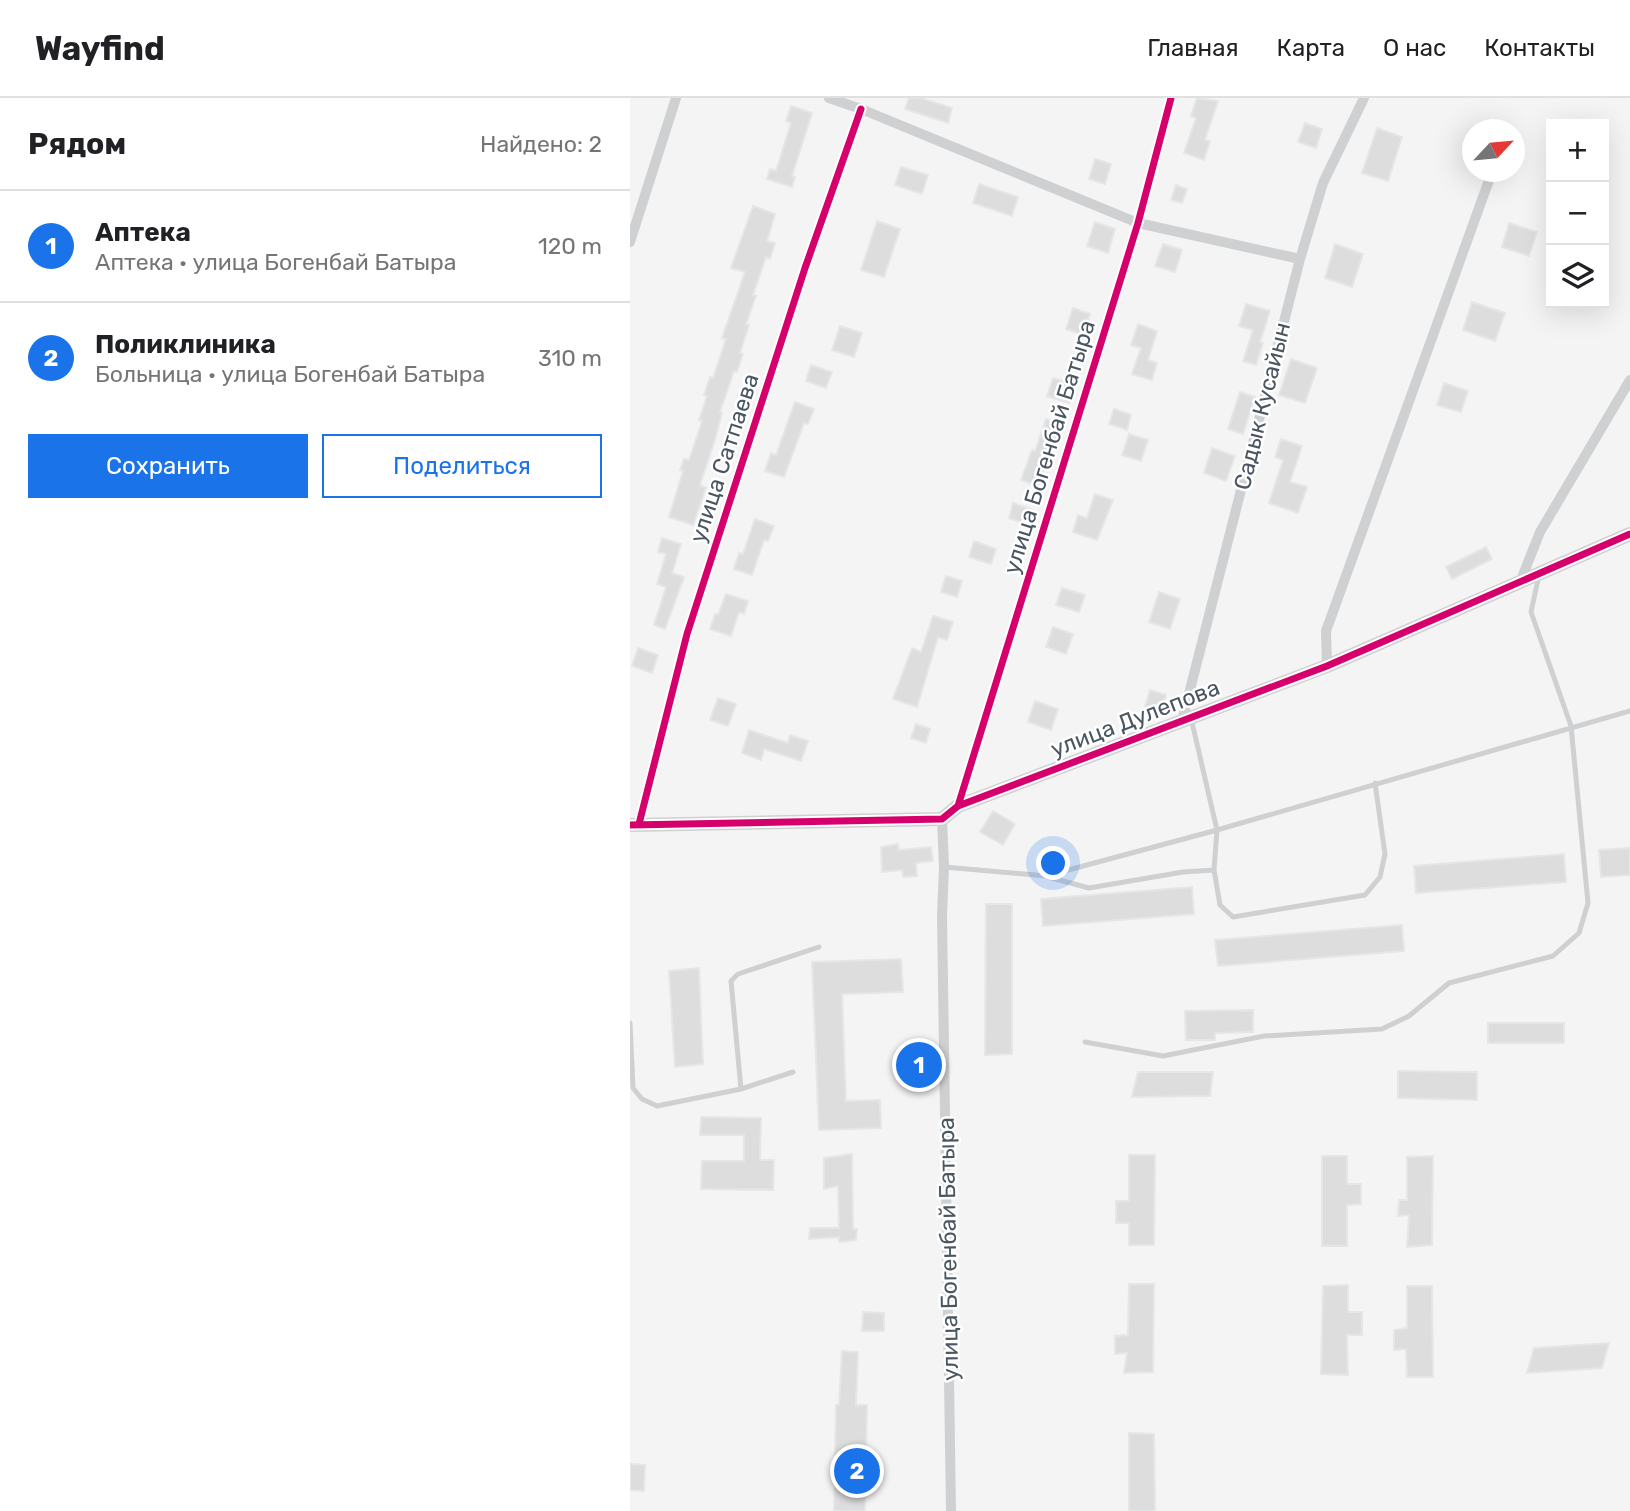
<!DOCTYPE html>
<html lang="ru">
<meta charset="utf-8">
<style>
body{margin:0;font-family:Rubik,sans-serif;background:#f2f2f2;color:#202124}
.controls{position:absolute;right:21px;top:21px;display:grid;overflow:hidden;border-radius:0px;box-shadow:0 7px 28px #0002}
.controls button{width:63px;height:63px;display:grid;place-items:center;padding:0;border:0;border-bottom:2px solid #e0e0e0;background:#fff;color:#202124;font:35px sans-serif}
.compass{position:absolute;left:832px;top:21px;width:63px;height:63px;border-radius:50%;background:#fff;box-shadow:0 7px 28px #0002;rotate:64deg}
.you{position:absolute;left:424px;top:766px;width:24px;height:24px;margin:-18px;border:5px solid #fff;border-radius:50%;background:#1a73e8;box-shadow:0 0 0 10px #1a73e833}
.badge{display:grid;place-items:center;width:46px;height:46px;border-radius:50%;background:#1a73e8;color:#fff;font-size:23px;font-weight:700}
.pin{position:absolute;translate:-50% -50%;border:4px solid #fff;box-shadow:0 2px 7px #0006}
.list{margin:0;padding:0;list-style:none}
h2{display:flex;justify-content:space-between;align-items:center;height:91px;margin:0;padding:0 28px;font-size:30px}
h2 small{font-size:23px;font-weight:400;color:#757577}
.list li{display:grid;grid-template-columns:46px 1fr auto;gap:21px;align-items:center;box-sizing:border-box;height:112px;padding:0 28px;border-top:2px solid #e0e0e0}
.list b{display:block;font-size:26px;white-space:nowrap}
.list p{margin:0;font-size:23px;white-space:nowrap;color:#757577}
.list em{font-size:23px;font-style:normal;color:#757577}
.actions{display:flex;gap:14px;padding:21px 28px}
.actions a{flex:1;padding:16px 0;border:2px solid #1a73e8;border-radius:0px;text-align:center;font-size:24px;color:#1a73e8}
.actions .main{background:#1a73e8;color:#fff}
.icon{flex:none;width:38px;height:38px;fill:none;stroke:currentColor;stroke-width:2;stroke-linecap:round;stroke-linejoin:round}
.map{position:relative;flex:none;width:1000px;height:1413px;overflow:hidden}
header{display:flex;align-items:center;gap:42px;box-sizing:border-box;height:98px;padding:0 35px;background:#fff;border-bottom:2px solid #e0e0e0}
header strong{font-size:33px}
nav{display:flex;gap:38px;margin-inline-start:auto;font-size:24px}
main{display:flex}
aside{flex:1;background:#fff}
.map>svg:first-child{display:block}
.building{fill:#ddddde;stroke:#e5e6e7;stroke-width:2}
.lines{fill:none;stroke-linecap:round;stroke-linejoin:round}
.service{stroke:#ced0d2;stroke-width:5}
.minor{stroke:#ced0d2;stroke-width:10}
.tertiary{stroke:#ced0d2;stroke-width:14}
.cycleway-casing{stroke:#fff;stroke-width:11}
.cycleway{stroke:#d6006c;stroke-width:7}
.labels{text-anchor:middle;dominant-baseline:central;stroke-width:5;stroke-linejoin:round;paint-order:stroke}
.street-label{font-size:23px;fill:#4a5661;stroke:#fff}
</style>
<header>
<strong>Wayfind</strong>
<nav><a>Главная</a><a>Карта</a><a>О нас</a><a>Контакты</a></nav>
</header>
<main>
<aside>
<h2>Рядом<small>Найдено: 2</small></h2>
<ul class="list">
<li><span class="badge">1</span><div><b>Аптека</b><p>Аптека · улица Богенбай Батыра</p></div><em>120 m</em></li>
<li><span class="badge">2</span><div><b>Поликлиника</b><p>Больница · улица Богенбай Батыра</p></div><em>310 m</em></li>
</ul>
<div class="actions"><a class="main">Сохранить</a><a>Поделиться</a></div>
</aside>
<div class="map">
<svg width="1000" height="1413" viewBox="0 0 1000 1413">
<rect width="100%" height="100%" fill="#f4f4f4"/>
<path class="building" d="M279 0H291L322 10 318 25 275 11Z
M567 0 588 3 575 42 580 43 574 62 554 55 566 20 561 18Z
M161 8 182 15 162 78 165 79 162 89 137 81 140 71 146 73 161 25 156 23Z
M675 25 692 31 686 50 668 44Z
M747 30 772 39 758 83 732 75Z
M465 61 481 66 475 86 459 81Z
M271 69 298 77 292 96 265 87Z
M349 86 388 99 382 118 343 105Z
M546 87 557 91 552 105 541 102Z
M123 108 145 116 137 143 145 145 140 161 136 159 123 197 126 198 116 226 119 227 110 255 113 256 107 274 104 273 90 314 92 315 84 345 70 387 76 390 63 427 39 419 53 373 50 372 54 361 59 362 72 323 69 322 77 298 74 297 80 279 83 280 96 241 92 240 115 174 101 170Z
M247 123 270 131 254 179 231 172Z
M465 124 485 131 478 155 457 148Z
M879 125 907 134 899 158 872 149Z
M533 146 552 152 545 174 525 168Z
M705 146 733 156 722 189 695 180Z
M842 204 875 215 865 243 833 232Z
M616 206 640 213 630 244 633 245 626 267 613 263 623 232 609 228Z
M443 210 460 216 454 237 436 231Z
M508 226 527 233 518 262 527 265 522 282 502 276 511 250 501 247Z
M210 228 232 235 224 259 202 252Z
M661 261 687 270 675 305 649 297Z
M181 267 202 274 196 290 176 283Z
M423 280 445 287 439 305 417 298Z
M814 285 838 293 831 314 807 307Z
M610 294 625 299 613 336 598 331Z
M165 304 184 311 178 326 174 325 154 379 135 373 141 355 146 357Z
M484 311 501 317 497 332 479 326Z
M416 321 434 327 428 346 424 344 408 388 391 382 402 352 405 353Z
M499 336 518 342 511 363 492 357Z
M651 341 672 348 660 384 677 389 668 415 639 405 653 362 645 359Z
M582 350 605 358 596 383 574 375Z
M465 396 483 402 467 442 443 434 448 417 457 420Z
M383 405 401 411 396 426 379 420Z
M125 421 144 428 138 443 134 442 122 477 104 471 109 455 113 456Z
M32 440 51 446 42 475 54 479 35 531 24 527 36 489 27 486 36 456 28 454Z
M344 443 366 451 361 466 339 459Z
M856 449 862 461 822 481 816 469Z
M316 478 332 483 327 499 311 494Z
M432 490 455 497 449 514 426 507Z
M529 494 550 501 540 531 519 524Z
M96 496 118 503 114 516 109 514 101 538 80 531 85 516 88 517Z
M303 518 323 524 317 542 308 539 287 609 263 601 282 550 291 554Z
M423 529 443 536 436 556 416 549Z
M8 550 28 557 22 575 2 568Z
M520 592 536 597 531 613 515 608Z
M88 600 106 606 98 628 80 622Z
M405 603 428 611 421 632 398 624Z
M286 626 300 631 296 645 281 640Z
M119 632 158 645 160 637 178 643 171 663 134 651 131 662 112 655Z
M363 713 385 726 373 747 350 734Z
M268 746 269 752 301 749 303 763 286 765 287 778 273 779 272 772 252 774 251 749Z
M1000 750V777L971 779 969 752Z
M934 756 936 784 786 795 784 768Z
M562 789 564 816 413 828 411 801Z
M356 806H382V956L355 957Z
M772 827 774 853 588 868 585 842Z
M271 861 273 894 212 896 216 1003 250 1002 251 1030 189 1032 182 864Z
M69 870 73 966 45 969 39 873Z
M623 912V934L585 935V942H556L555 913Z
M858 925H934V945H858Z
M298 959 300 982 279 984 277 961Z
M768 973 847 974V1002L768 1000Z
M508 974H583L580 998 502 999Z
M71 1019 131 1020 130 1062H144L143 1092 71 1091 72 1063H114V1037H70Z
M222 1056 223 1131H227L226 1142 209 1144V1139L179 1141 180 1130H209L208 1088 194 1091V1060Z
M499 1057H525L524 1147H499V1125H486V1103H499Z
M692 1058H717V1086H731V1106L717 1107V1148H692Z
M803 1058 802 1147 777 1149 779 1117 768 1118 769 1102H777V1059Z
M499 1186H524L523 1274 494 1275 497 1255 485 1256V1238L498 1237Z
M718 1187V1214H732V1237H717L718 1277 691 1276 693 1188Z
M777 1188H802L803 1279H777L776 1251 764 1252V1232L777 1230Z
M233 1214 254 1215V1233H232Z
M979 1245 972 1270 897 1275 904 1250Z
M212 1253 228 1254 226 1307H237L235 1413H204L206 1307H209Z
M499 1335 524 1336 525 1413H499Z
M0 1366 15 1367 14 1393 0 1392Z"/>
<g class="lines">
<path class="service" d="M561 620 587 732 584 772 590 807 603 819 735 797 750 779 755 756 745 685
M314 769 416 778 587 732 1000 613
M418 779 459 790 553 774 584 772
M0 925 3 990 12 1001 27 1008 111 991 163 974
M455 944 533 958 634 938 752 931 779 918 819 885 923 858 949 835 958 805 941 628 901 514 909 477
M111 991 101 883 108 876 189 849"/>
<path class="minor" d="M199 0 231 11 508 125 670 161
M0 144 46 0
M891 482 910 434 1000 282
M697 568 696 533 862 74
M552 623 670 161 693 85 734 0
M328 708 508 125 541 0
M312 721 314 769 312 818 321 1413
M9 726 57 536 175 170 231 11"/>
<path class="tertiary" d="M0 727 312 721 328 708 697 568 1000 436"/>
<defs>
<path id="cycleway" d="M328 708 508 125 541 0
M9 726 57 536 175 170 231 11
M0 727 312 721 328 708 697 568 1000 436"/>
</defs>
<use href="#cycleway" class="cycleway-casing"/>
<use href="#cycleway" class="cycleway"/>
</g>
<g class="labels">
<g class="street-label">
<text transform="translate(632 308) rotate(-76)">Садык Кусайын</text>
<text transform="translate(419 349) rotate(-73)">улица Богенбай Батыра</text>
<text transform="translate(94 360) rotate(-72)">улица Сатпаева</text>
<text transform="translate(505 620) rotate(-21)">улица Дулепова</text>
<text transform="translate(318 1151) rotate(-91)">улица Богенбай Батыра</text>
</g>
</g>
</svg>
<div class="controls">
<button>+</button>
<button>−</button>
<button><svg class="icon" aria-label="layers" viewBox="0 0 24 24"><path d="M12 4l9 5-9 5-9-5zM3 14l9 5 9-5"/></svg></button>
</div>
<svg class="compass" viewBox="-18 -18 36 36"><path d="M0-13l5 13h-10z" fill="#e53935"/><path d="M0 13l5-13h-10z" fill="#757577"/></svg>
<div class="you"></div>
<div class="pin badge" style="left:289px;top:967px">1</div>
<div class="pin badge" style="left:227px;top:1373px">2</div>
</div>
</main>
